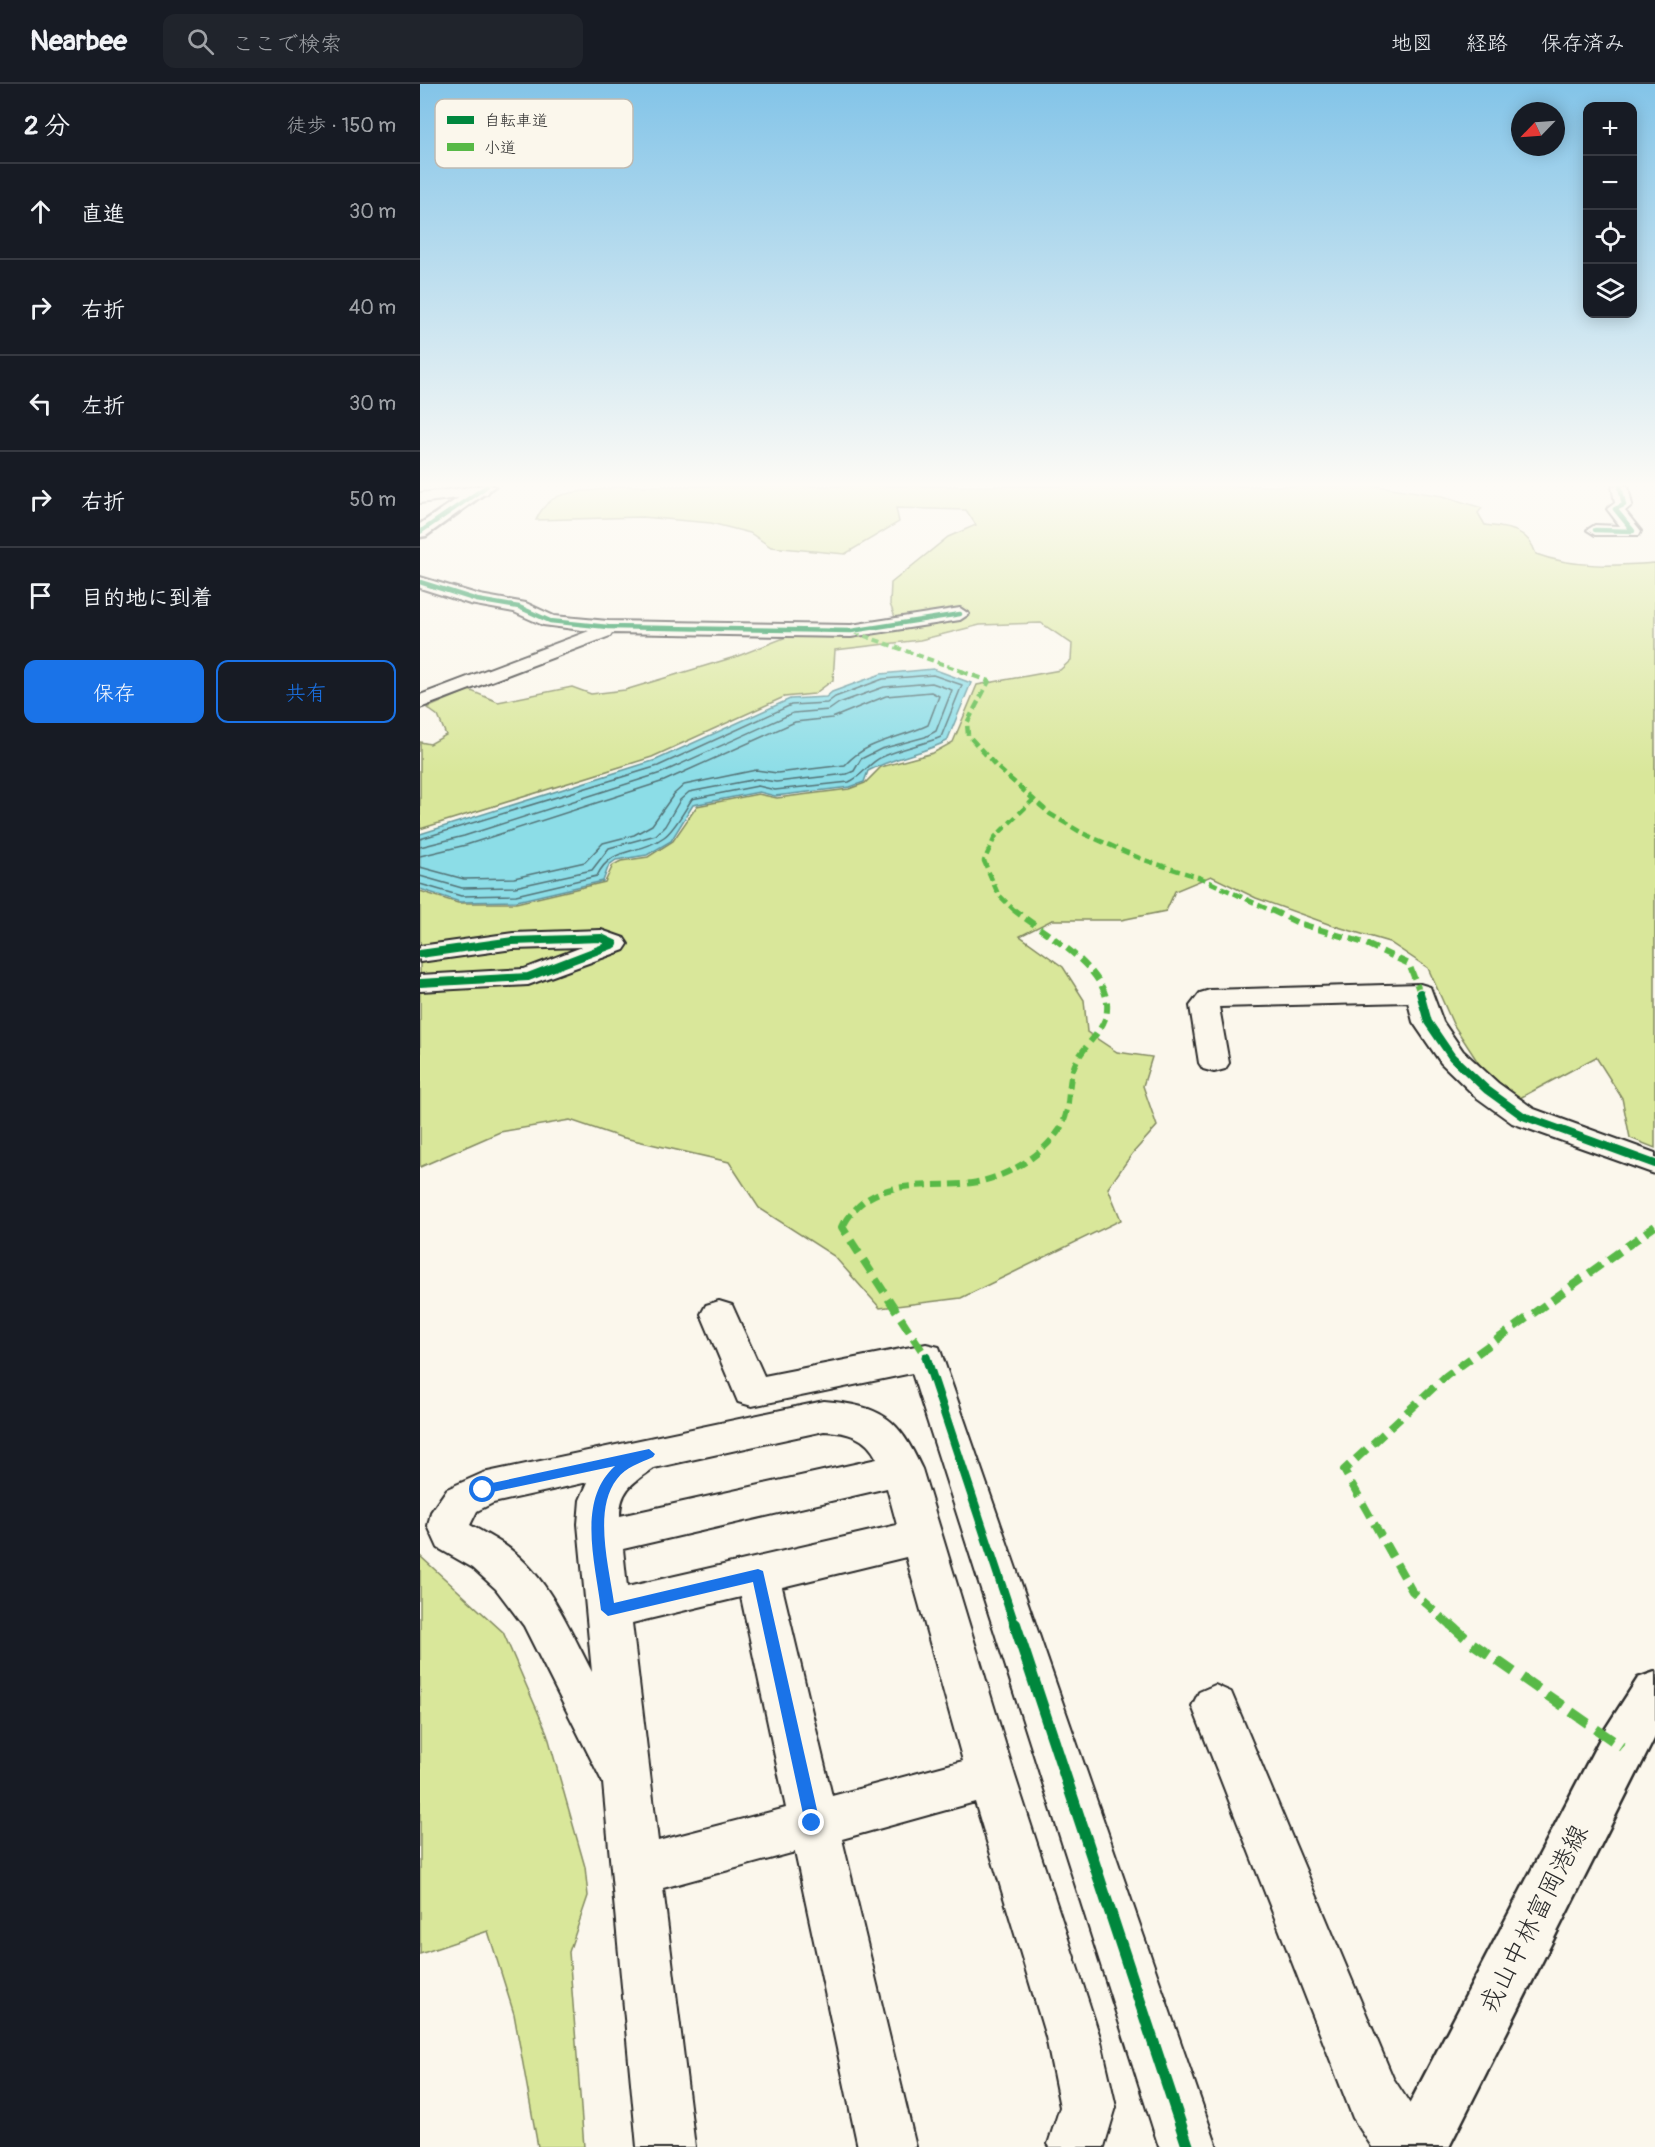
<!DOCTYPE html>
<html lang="ja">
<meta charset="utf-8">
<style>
body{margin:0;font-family:Pangolin,"Klee One",sans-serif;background:#20242c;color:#f1f3f6}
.controls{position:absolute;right:18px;top:18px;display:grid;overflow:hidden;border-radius:12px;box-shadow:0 3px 15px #0003}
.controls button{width:54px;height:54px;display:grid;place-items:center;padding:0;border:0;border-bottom:2px solid #363941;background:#171b24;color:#f1f3f6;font:30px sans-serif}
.compass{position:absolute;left:1091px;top:18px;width:54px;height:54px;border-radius:50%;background:#171b24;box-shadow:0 3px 15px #0003;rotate:245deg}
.stop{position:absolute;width:18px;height:18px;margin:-14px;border:4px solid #1a73e8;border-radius:50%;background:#fff}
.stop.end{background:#1a73e8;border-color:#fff;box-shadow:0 2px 6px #0008}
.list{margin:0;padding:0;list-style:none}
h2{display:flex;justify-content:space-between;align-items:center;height:78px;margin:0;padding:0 24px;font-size:26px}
h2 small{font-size:20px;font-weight:400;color:#9ea1a6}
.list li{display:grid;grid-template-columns:39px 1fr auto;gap:18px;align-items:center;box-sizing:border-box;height:96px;padding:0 24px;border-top:2px solid #363941}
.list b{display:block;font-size:22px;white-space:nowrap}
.list em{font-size:20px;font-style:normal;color:#9ea1a6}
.actions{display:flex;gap:12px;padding:18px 24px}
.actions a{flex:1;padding:14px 0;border:2px solid #1a73e8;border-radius:12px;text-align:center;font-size:21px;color:#1a73e8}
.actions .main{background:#1a73e8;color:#fff}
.icon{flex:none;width:33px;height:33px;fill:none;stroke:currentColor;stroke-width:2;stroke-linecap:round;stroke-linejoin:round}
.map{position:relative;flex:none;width:1235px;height:2063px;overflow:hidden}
header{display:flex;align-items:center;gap:36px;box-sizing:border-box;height:84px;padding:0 30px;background:#171b24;border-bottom:2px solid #363941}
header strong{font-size:28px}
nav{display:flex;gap:33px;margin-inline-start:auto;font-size:21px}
.search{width:420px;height:54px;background:#20242c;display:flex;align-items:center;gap:15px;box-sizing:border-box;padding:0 21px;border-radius:12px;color:#9ea1a6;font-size:22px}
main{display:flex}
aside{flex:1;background:#171b24}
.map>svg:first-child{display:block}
.green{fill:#d9e79a;stroke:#828962;stroke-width:1.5}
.water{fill:#8cdde7;stroke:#65969c;stroke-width:1.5}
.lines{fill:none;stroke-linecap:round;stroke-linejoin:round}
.shore{stroke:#527276;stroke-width:1.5}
.minor-casing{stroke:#2b2b2b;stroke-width:4}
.major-casing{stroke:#2b2b2b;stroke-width:5}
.minor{fill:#fbf7ec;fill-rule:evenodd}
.major{fill:#fbf7ec;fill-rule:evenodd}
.quiet-far4{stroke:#58b947;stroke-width:4;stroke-dasharray:7 4;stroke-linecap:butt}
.quiet-far3{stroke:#58b947;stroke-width:4.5;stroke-dasharray:9 4.5;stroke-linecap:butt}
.quiet-far2{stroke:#58b947;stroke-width:6;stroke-dasharray:11 6;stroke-linecap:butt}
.quiet-far1{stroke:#58b947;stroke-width:8;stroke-dasharray:15 8;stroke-linecap:butt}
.quiet{stroke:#58b947;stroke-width:10;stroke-dasharray:20 10;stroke-linecap:butt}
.cycleway-far3-casing{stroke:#fbf7ec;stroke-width:7}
.cycleway-far2-casing{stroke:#fbf7ec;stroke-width:11}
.cycleway-far1-casing{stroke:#fbf7ec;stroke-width:13}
.cycleway-casing{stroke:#fbf7ec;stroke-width:16}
.cycleway-far3{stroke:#00873e;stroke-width:4.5}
.cycleway-far2{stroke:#00873e;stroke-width:8}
.cycleway-far1{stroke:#00873e;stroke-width:9}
.cycleway{stroke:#00873e;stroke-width:12}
.route{fill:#1a73e8}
.labels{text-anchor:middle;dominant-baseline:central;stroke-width:4.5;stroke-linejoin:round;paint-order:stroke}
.near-street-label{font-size:26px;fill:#2b2b2b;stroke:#fbf7ec}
.key{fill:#fbf7ec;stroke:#bdbab2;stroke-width:1.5}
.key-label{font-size:16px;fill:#2b2b2b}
</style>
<header>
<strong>Nearbee</strong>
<div class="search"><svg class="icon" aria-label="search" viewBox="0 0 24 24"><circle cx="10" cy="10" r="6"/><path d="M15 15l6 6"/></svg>ここで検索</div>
<nav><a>地図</a><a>経路</a><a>保存済み</a></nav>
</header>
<main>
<aside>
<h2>2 分<small>徒歩 · 150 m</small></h2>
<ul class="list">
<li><svg class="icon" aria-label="ahead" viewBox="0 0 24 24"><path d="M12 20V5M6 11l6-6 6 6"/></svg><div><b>直進</b></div><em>30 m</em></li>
<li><svg class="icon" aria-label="right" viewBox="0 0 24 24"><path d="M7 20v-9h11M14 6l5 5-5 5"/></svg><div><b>右折</b></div><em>40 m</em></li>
<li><svg class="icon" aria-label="left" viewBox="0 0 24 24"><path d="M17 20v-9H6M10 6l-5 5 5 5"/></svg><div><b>左折</b></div><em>30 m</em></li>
<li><svg class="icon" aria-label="right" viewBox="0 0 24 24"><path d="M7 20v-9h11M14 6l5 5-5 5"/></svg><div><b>右折</b></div><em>50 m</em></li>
<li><svg class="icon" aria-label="arrive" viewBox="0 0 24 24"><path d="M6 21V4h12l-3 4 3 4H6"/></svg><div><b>目的地に到着</b></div></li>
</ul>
<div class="actions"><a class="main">保存</a><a>共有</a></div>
</aside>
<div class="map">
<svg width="1235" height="2063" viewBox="0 0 1235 2063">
<rect width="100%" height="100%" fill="#fbf7ec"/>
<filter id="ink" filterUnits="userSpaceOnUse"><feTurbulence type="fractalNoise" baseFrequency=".0167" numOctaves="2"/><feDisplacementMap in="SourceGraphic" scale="12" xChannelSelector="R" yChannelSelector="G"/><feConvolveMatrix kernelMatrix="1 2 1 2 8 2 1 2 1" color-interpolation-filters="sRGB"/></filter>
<g filter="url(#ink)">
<path class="green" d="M199 402H958L1023 412 1062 424 1058 429 1065 441C1089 444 1108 445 1116 470 1153 484 1196 482 1235 479V1064L1210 1054 1202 1014 1176 973 1098 1015 1061 983 1033 940 1008 884 969 858 911 841 836 814 791 792 755 807 746 827 701 836H632L600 852 643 883 664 916 667 948 697 968 732 973 723 1002 737 1042 712 1070 688 1104 701 1136 541 1214 460 1224 414 1172 339 1124 309 1078 200 1053 150 1036 80 1048 0 1083V807L38 819H96L185 798 193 781 201 777 228 773 253 757 277 722 338 710 357 714 429 705 445 699 461 683 513 669 533 658 557 601 640 586 651 576 652 560 621 539 560 541 500 556 415 566 413 596 394 610 364 613 232 673 0 745V658L10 660 26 651 18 632 7 624 49 606 78 618 152 603 171 610 205 606 318 572 374 550 479 544 470 520 471 499 528 453 556 441 546 426 476 424 479 438 425 470 351 463 330 449 291 439 222 433 116 436C133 398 166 412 199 402Z
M0 1472 83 1548 127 1649 165 1783 168 1812 149 1868 164 2063H118L94 1930 68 1847 0 1870Z"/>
<path class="water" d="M513 585 551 599 527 657C502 670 474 673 448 687L444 698 430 703 355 712 339 708 273 721 251 757 227 771 196 776 189 781 183 797 97 817 40 818 0 805V750L236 676 370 615 406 613 412 608 461 590Z"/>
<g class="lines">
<path class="shore" d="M0 755 238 682 371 621 407 619 415 613 463 595 513 591 542 601 521 653C502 661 481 664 462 673 448 679 443 692 429 698L355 706 338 702 272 715C264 727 255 745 244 753 218 772 192 761 177 792L96 811 41 812 0 800
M0 763 44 752 241 689 373 629 409 626 419 619 464 603 512 599 532 606 516 647 505 653 461 665 441 675 434 687 427 690 356 698 337 695 269 708 260 716 245 742 236 751 189 764 172 786 95 803 42 804 0 792
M0 772 46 761 244 697 375 638 412 634 466 612 511 608 519 612 508 641C479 655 447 656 425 681L357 689 336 686 264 701 254 710 232 741 214 751 183 759 165 778 94 794 44 795 0 783"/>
<defs>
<path id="minor" d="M61 402 69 407 67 410 0 419V409Z
M1192 402H1208L1212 421 1205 427 1221 447 1219 451H1175L1167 446 1175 441 1200 442 1187 425 1195 419Z
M0 493 60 511 106 519 134 532 188 537 431 541 540 524 549 530 540 536 431 553 192 549 190 552 0 624V611L169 547 123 541 94 528 50 520 0 504Z
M181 846 204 854 208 860 204 866 108 901 0 907V891L104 885 162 863 93 865 0 878V862L93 849Z
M1000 900 1010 903 1023 938 1043 967 1078 999 1114 1025 1235 1069V1090L1092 1039 1056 1013 1021 979 993 938 988 918 799 923 809 979 805 985 794 988 783 985 779 979 770 922 780 909 790 906Z
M299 1217 312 1221 344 1292 506 1260 519 1263 797 2063H739L492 1289 332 1322 318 1318 281 1230 286 1221Z
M404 1317C461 1322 478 1333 502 1385L595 1692 680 1953 696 2023 684 2063H630L628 2060 640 2023 626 1953 555 1718 422 1755 496 2063H438L375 1768 243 1804 275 2063H217L183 1699 104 1542 76 1505 53 1484 18 1464 8 1442 11 1428 27 1405 63 1389ZM404 1347C427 1348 446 1352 457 1375L200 1432C200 1405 214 1398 234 1384ZM168 1398 160 1416 158 1440 172 1588C148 1542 127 1490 83 1460 72 1453 61 1447 50 1441L57 1427 73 1419ZM467 1404 477 1441 207 1503 203 1465ZM486 1473 543 1677 412 1712 362 1503ZM321 1513 366 1724 238 1757 212 1539Z
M795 1601 811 1608 973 1994 1005 2043 1014 2063H952L933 2034 772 1622 779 1608Z"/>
<path id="major" d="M56 402H75L6 452 0 453V440Z
M1235 1588V1653L1029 2063H967L1184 1647 1218 1594Z"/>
</defs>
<use href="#minor" class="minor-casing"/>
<use href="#major" class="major-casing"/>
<use href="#minor" class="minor"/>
<use href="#major" class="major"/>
<path class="quiet-far4" d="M434 548 544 588"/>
<path class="quiet-far3" d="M540 587 569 597 547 639 548 651 577 683 630 730 662 749 724 776 781 794 854 828
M596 828 578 810 564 777 575 753 613 716"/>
<path class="quiet-far2" d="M851 826 878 839 944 859 989 880 1000 909
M425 1139C453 1091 505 1105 552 1099 584 1094 618 1075 637 1049 654 1028 644 1000 657 976 666 960 686 944 687 926 691 885 622 848 594 826"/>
<path class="quiet-far1" d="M425 1137 422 1143 506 1273
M1031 1542 992 1507 924 1386 1026 1292 1235 1142"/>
<path class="quiet" d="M1030 1540 1049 1557 1202 1663"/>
<defs>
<path id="cycleway-far3" d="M1175 446 1213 447 1195 425 1204 421 1200 402
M0 448 67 402
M0 498 57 516 99 523 130 537 188 543 431 547 540 530"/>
<path id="cycleway-far2" d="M0 870 93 857 181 854 194 860 108 893 0 899
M1000 909 1008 938 1032 973 1067 1006 1103 1032 1235 1080"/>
<path id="cycleway-far1" d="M506 1273 595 1542"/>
<path id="cycleway" d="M595 1540 768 2063"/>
</defs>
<use href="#cycleway-far3" class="cycleway-far3-casing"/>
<use href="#cycleway-far2" class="cycleway-far2-casing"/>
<use href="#cycleway-far1" class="cycleway-far1-casing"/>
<use href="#cycleway" class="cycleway-casing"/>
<use href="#cycleway-far3" class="cycleway-far3"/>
<use href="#cycleway-far2" class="cycleway-far2"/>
<use href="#cycleway-far1" class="cycleway-far1"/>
<use href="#cycleway" class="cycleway"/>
</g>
</g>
<linearGradient id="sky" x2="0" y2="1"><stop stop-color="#83c4e8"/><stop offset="0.58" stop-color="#fdfbf6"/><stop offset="1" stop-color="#fdfbf6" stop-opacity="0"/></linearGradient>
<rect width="1235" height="691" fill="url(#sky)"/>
<path class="route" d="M229 1365 235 1370 233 1373C220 1379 206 1383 197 1395 173 1425 189 1483 194 1519L338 1485 343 1487 400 1739 398 1744 392 1746 387 1744 385 1739 333 1498 188 1532 181 1526C176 1481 156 1417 195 1382L63 1410 57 1406 63 1401Z"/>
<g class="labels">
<g class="near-street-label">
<text transform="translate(1114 1835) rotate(-63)">戎山中林富岡港線</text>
</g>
</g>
<rect x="15" y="15" width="198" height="69" rx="9" class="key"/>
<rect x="27" y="32" width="27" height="8" fill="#00873e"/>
<rect x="27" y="59" width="27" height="8" fill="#58b947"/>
<g class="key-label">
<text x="64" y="42">自転車道</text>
<text x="64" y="69">小道</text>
</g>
</svg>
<div class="controls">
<button>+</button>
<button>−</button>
<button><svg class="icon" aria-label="locate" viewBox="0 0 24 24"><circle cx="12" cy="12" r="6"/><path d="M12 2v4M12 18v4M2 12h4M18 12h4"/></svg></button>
<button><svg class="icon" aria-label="layers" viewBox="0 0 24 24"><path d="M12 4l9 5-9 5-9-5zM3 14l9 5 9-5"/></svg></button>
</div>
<svg class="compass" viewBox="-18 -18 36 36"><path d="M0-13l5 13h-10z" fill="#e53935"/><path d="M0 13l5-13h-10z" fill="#9ea1a6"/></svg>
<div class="stop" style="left:63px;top:1406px"></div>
<div class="stop end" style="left:392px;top:1739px"></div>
</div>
</main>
